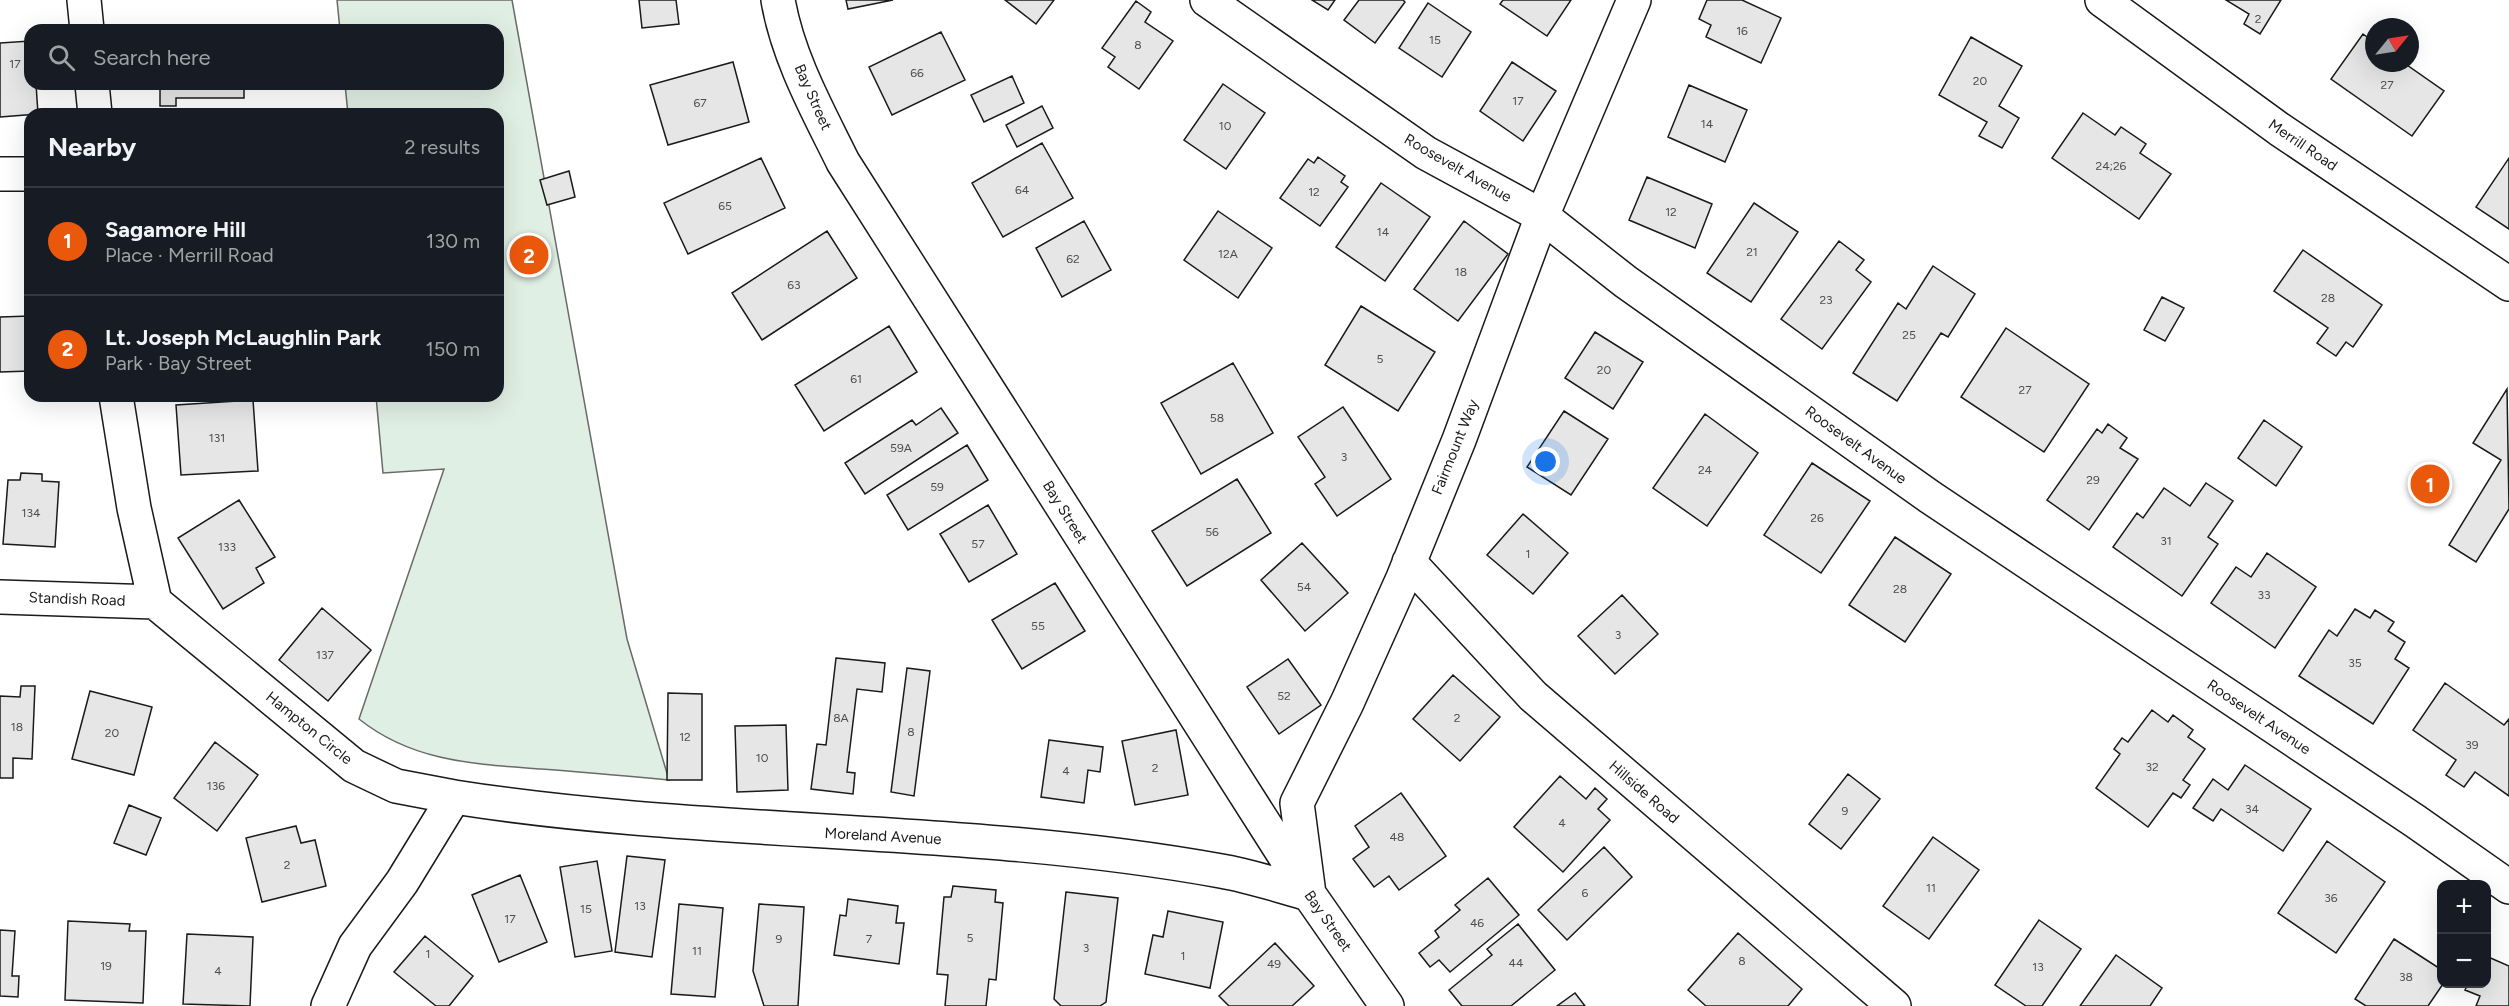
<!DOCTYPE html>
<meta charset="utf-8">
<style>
body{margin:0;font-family:Figtree,sans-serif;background:#20242c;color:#f1f3f6}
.controls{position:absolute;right:18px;bottom:18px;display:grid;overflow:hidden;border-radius:12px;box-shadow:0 6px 24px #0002}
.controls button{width:54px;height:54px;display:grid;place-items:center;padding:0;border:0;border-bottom:2px solid #363941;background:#171b24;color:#f1f3f6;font:30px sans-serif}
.compass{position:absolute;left:2365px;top:18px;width:54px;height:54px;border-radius:50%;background:#171b24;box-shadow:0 6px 24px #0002;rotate:60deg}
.you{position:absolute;left:1546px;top:462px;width:21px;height:21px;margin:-15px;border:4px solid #fff;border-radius:50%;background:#1a73e8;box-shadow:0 0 0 9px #1a73e833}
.badge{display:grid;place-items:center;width:39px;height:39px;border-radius:50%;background:#ea580c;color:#fff;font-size:20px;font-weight:700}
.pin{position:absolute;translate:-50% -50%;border:3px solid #fff;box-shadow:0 2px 6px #0006}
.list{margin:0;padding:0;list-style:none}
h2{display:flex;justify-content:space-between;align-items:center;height:78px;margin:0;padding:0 24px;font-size:26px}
h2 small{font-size:20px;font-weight:400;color:#9ea1a6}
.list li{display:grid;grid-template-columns:39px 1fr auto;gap:18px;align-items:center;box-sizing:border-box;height:108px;padding:0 24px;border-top:2px solid #363941}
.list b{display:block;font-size:22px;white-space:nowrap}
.list p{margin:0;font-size:20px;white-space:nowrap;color:#9ea1a6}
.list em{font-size:20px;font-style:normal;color:#9ea1a6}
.icon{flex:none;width:33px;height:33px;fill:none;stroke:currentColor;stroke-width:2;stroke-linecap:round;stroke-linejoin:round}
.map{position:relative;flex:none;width:2509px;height:1006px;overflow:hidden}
.search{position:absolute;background:#171b24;box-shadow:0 6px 24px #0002;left:24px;top:24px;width:480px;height:66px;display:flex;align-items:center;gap:15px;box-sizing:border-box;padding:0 21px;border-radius:18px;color:#9ea1a6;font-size:22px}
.panel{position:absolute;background:#171b24;box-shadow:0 6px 24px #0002;left:24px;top:108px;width:480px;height:294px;border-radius:18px}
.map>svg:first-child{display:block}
.green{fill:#e0efe3;stroke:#6a6a6a;stroke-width:1.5}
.building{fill:#e6e6e6;stroke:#1a1a1a;stroke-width:1.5}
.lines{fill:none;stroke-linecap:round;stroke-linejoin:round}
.minor-casing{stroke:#1a1a1a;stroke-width:36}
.minor{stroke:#fff;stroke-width:33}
.labels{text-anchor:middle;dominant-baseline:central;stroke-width:4.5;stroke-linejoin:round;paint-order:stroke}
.number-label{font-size:12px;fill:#4d4d4d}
.street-label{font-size:15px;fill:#1a1a1a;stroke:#fff}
</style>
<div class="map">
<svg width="2509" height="1006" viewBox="0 0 2509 1006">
<rect width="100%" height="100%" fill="#fff"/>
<path class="green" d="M337 0H512L627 639 669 780C626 776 583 772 541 769 474 764 413 762 359 719L444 469 383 473 376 396H498V114H348L345 84H498V30H340Z"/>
<path class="building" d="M639 0H676L679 24 642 28Z
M846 0H893L848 9Z
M1005 0H1054L1036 24Z
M1312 0H1335L1328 10Z
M1359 0H1403L1405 2 1375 43 1344 20Z
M1503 0H1571L1547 36 1500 4Z
M1707 0H1742L1781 18 1761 63 1706 37 1711 25 1699 19Z
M2226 0H2281L2260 34 2244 24 2249 14Z
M1136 1 1151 12 1145 22 1173 41 1139 89 1108 67 1115 57 1102 48Z
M1428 3 1471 32 1442 77 1399 48Z
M941 32 965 80 892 115 869 67Z
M2363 34 2374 42V63H2404L2444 91 2412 136 2331 79Z
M1971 37 2022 66 1999 106 2019 118 2002 148 1979 136 1987 122 1939 95Z
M30 41V84H36L38 114 0 117V43Z
M733 62 749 122 668 145 650 85Z
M1512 62 1556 91 1523 141 1480 111Z
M1012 76 1024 103 984 122 971 95Z
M160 84H244V98H176V106H160Z
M1223 84 1265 113 1226 169 1184 140Z
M1689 85 1747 110 1725 162 1668 137Z
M1042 106 1053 128 1017 147 1006 125Z
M2083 113 2115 135 2121 127 2146 144 2140 153 2171 174 2139 219 2052 158Z
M1042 143 1073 198 1003 237 972 183Z
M1318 157 1345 176 1341 182 1348 187 1320 226 1280 198 1308 159 1314 163Z
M761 158 785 208 688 254 664 203Z
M2509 158V229L2476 207Z
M569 171 575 197 547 205 540 180Z
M1647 177 1712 204 1695 248 1629 220Z
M1381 183 1430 217 1385 281 1336 247Z
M1754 203 1798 232 1751 302 1707 273Z
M1218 211 1272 248 1238 298 1184 260Z
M1084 221 1111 270 1062 297 1036 248Z
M1464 221 1508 254 1458 321 1414 289Z
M827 231 857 278 762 340 732 293Z
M1839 241 1864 260 1856 270 1871 282 1822 349 1781 319Z
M2303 250 2382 305 2353 347 2346 342 2336 356 2317 343 2328 328 2274 291Z
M1933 266 1975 294 1948 337 1941 333 1897 401 1853 373 1898 303 1906 309Z
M2162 297 2184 308 2165 341 2144 330Z
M1361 306 1435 352 1398 411 1325 365Z
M30 316V371L0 372V317Z
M889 326 917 372 824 431 795 385Z
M2006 328 2089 384 2044 452 1961 397Z
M1595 332 1643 362 1613 409 1565 378Z
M1233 363 1273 433 1201 474 1161 403Z
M2507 389 2509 509 2476 562 2449 545 2501 460 2473 443Z
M253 400 258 471 181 475 176 405Z
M1343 407 1391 479 1337 516 1315 484 1325 477 1298 437Z
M941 408 958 433 865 494 845 463 912 420 916 425Z
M1564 411 1608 439 1571 495 1527 467Z
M1705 414 1758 453 1707 526 1653 488Z
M2264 420 2302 447 2276 486 2238 458Z
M2108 424 2127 438 2120 448 2138 459 2089 530 2047 500 2097 429 2102 433Z
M967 445 988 480 908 530 887 495Z
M1812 463 1870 501 1821 573 1764 535Z
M21 473 42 474V481L59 482 55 547 3 544 8 480H20Z
M1237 479 1271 533 1187 586 1152 531Z
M2206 483 2233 501 2208 537 2218 544 2182 596 2113 547 2137 513 2143 518 2164 488 2190 506Z
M239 500 275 557 256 568 264 583 223 609 178 538Z
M988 505 1017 554 969 582 940 534Z
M1523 514 1568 553 1533 594 1487 555Z
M1895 537 1951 574 1905 642 1849 605Z
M1302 543 1348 593 1305 631 1261 580Z
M2267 553 2316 587 2275 648 2211 603 2236 567 2251 577Z
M1055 583 1085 631 1022 669 992 620Z
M1622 595 1658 634 1615 674 1578 636Z
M322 608 371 650 328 701 279 660Z
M2355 609 2370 618 2375 610 2394 622 2388 631 2405 642 2395 659 2409 668 2373 724 2299 676 2329 630 2337 636Z
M836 658 885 663 882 692 857 689 847 772 855 773 853 794 811 789 817 744 826 745Z
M1288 659 1321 705 1279 734 1247 687Z
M907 668 930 671 914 796 891 792Z
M1453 675 1500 717 1460 761 1413 719Z
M2445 683 2504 725 2509 719V796L2475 772 2464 787 2446 775 2456 760 2413 730Z
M21 686H35L32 759 13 758V778H0V696L20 697Z
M90 691 152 707 134 775 72 759Z
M668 693 702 694V780H667Z
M2152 710 2168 722 2173 715 2193 730 2188 737 2205 749 2183 780 2190 785 2181 798 2173 793 2148 827 2096 788 2120 754 2114 749 2122 738 2128 742Z
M786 725 788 790 737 792 735 726Z
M1176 730 1188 795 1135 805 1122 741Z
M1049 740 1103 747 1100 772 1088 770 1084 803 1041 797Z
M215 742 258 775 217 831 174 798Z
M2245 765 2311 809 2283 851 2221 809 2213 821 2193 808 2213 779 2228 790Z
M1848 774 1880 799 1841 849 1809 824Z
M1560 776 1586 799 1595 788 1607 799 1598 809 1610 820 1563 872 1514 827Z
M1401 793 1446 856 1399 890 1389 876 1374 887 1353 859 1369 847 1355 826Z
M129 805 161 818 146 855 114 843Z
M296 826 301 843 315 840 326 886 262 902 246 838Z
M1933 837 1979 870 1929 939 1883 906Z
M2327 841 2385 882 2336 953 2278 913Z
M1604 847 1632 877 1567 940 1538 910Z
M627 856 665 860 652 957 615 952Z
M597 861 612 951 575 957 560 867Z
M520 875 547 942 499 962 472 895Z
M1488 878 1519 915 1450 972 1439 960 1430 967 1419 953 1439 937 1435 931 1460 910 1455 905Z
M953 886 996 890 995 902 1003 903 996 980 989 979 986 1006H945L948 975 937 974 944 897H951Z
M1066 892 1118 898 1106 1002 1100 1006H1061L1054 999Z
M848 899 898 906 896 923H904L899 964 834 955 840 915 846 916Z
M679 904 723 908 715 997 671 994Z
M759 904 804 907 798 1006H764L753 971Z
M1168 911 1223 922 1210 988 1145 974 1153 935 1163 937Z
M2039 920 2081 949 2042 1006H2026L1995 985Z
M68 921 130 924 129 931H146L143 1003 65 1000Z
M1518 924 1555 970 1511 1006H1462L1449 990 1492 955 1487 949Z
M0 930 15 931 12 976H19L18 997 0 996Z
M1738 933 1802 989 1788 1006H1706L1688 990Z
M187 934 253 937 250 1006 183 1004Z
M425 936 473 976 449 1006H436L394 972Z
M2394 939 2442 970 2443 984 2428 1006H2366L2355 999Z
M1275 943 1314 986 1292 1006H1229L1219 996Z
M2116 955 2162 988 2150 1006H2080Z
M2486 956 2509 966V1006H2476L2480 996 2465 990 2468 984H2486Z
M1575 993 1585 1006H1557Z"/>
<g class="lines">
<defs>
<path id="minor" d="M84 0 87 30
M778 0C788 58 818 111 843 162L1309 894 1387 1006
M1207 0 1426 153 1542 216 1626 282 1930 497 2415 821 2509 887
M2102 0 2279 129 2509 284
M92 84 95 114
M0 174H30
M116 396 134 508 155 602 354 766 396 786 454 797 402 882 355 946 328 1006
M1409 562 1533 696 1894 1006
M0 597 155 602
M454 797C708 837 968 825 1221 871 1251 876 1280 886 1309 894L1297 803 1347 703 1403 578 1459 440 1542 216 1634 0"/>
</defs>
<use href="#minor" class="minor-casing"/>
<use href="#minor" class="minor"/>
</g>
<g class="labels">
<g class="number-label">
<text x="2258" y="19">2</text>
<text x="1742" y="31">16</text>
<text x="1435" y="40">15</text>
<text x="1138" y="45">8</text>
<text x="15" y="64">17</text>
<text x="917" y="73">66</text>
<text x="1980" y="81">20</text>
<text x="2387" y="85">27</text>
<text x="1518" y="101">17</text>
<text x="700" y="103">67</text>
<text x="1707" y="124">14</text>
<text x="1225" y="126">10</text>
<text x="2111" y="166">24;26</text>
<text x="1022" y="190">64</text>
<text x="1314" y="192">12</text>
<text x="725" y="206">65</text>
<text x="1671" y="212">12</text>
<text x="1383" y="232">14</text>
<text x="1752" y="252">21</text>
<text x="1228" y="254">12A</text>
<text x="1073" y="259">62</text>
<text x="1461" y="272">18</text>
<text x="794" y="285">63</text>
<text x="2328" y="298">28</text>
<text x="1826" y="300">23</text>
<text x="1909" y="335">25</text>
<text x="1380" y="359">5</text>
<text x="1604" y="370">20</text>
<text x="856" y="379">61</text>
<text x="2025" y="390">27</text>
<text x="1217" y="418">58</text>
<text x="217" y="438">131</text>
<text x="901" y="448">59A</text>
<text x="1344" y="457">3</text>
<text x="1705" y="470">24</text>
<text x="2093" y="480">29</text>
<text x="937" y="487">59</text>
<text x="31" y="513">134</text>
<text x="1817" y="518">26</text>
<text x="1212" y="532">56</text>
<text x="2166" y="541">31</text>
<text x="978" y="544">57</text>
<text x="227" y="547">133</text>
<text x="1528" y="554">1</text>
<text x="1304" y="587">54</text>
<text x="1900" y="589">28</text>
<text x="2264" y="595">33</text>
<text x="1038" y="626">55</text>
<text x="1618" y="635">3</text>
<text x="325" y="655">137</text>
<text x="2355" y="663">35</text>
<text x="1284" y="696">52</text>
<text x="841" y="718">8A</text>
<text x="1457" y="718">2</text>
<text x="17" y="727">18</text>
<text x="911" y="732">8</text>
<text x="112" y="733">20</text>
<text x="685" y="737">12</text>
<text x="2472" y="745">39</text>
<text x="762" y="758">10</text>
<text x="2152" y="767">32</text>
<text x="1155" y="768">2</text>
<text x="1066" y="771">4</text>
<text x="216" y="786">136</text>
<text x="2252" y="809">34</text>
<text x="1845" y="811">9</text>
<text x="1562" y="823">4</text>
<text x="1397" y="837">48</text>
<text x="287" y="865">2</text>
<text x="1931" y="888">11</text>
<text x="1585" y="893">6</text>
<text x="2331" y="898">36</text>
<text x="640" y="906">13</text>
<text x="586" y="909">15</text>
<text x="510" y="919">17</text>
<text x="1477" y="923">46</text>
<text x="970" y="938">5</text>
<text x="779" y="939">9</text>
<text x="869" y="939">7</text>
<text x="1086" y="948">3</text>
<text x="697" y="951">11</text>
<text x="428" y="954">1</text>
<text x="1183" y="956">1</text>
<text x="1742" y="961">8</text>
<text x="1516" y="963">44</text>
<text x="1274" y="964">49</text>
<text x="106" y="966">19</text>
<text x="2038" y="967">13</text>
<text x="218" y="971">4</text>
<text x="2406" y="977">38</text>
</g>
<g class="street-label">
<text transform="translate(813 97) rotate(66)">Bay Street</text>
<text transform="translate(2303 145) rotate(34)">Merrill Road</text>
<text transform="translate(1458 168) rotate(30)">Roosevelt Avenue</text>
<text transform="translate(1856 445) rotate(36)">Roosevelt Avenue</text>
<text transform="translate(1455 447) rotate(-68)">Fairmount Way</text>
<text transform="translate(1065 512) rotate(58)">Bay Street</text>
<text transform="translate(77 599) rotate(2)">Standish Road</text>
<text transform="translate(2259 717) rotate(34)">Roosevelt Avenue</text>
<text transform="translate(309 728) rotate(39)">Hampton Circle</text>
<text transform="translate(1644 792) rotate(41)">Hillside Road</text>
<text transform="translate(883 836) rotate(3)">Moreland Avenue</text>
<text transform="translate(1328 921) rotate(55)">Bay Street</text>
</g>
</g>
</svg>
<div class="controls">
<button>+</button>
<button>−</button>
</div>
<svg class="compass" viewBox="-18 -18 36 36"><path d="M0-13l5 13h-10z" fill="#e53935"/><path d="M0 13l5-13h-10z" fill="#9ea1a6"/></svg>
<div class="you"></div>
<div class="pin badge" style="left:2430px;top:484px">1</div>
<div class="pin badge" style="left:529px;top:255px">2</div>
<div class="search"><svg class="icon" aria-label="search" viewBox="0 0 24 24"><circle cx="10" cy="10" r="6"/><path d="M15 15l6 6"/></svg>Search here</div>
<section class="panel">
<h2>Nearby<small>2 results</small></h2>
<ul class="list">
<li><span class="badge">1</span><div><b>Sagamore Hill</b><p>Place · Merrill Road</p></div><em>130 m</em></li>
<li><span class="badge">2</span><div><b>Lt. Joseph McLaughlin Park</b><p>Park · Bay Street</p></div><em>150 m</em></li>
</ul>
</section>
</div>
